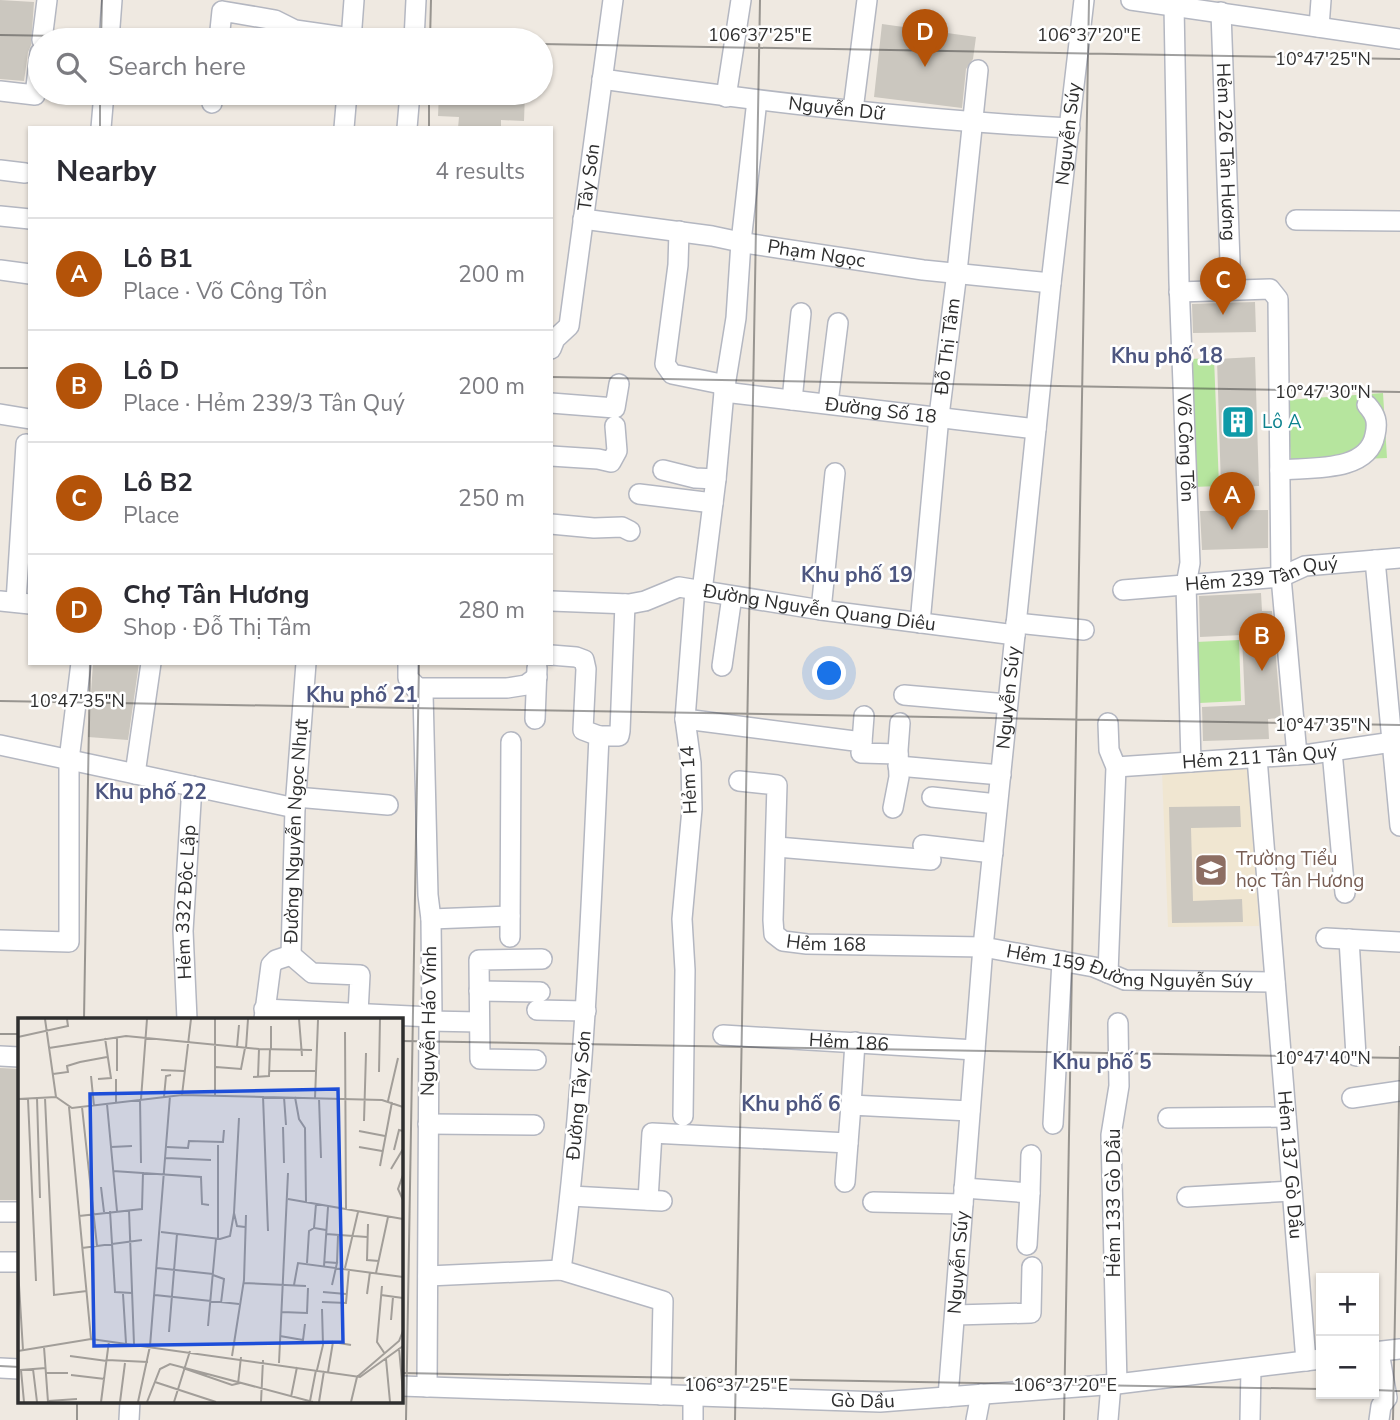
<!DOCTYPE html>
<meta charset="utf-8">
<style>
body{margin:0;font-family:"Nunito Sans",sans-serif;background:#f2f2f3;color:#2b2b33}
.controls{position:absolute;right:21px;bottom:21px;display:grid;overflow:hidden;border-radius:0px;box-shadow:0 2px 5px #0004}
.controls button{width:63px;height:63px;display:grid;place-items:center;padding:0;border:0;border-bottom:2px solid #e1e1e2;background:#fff;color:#2b2b33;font:35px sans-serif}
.you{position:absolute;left:830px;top:674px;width:24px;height:24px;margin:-18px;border:5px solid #fff;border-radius:50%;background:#1a73e8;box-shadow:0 0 0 10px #1a73e833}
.badge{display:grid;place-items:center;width:46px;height:46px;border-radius:50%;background:#b45309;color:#fff;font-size:23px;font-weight:700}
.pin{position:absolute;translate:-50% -58px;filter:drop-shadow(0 2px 4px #0008)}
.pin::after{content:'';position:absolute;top:37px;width:24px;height:21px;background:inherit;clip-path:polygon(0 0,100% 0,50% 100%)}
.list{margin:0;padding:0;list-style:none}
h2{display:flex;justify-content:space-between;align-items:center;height:91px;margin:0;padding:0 28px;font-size:30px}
h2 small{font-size:23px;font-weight:400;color:#7c7c81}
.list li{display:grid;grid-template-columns:46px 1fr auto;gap:21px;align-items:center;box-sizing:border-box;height:112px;padding:0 28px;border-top:2px solid #e1e1e2}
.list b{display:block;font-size:26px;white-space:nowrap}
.list p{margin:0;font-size:23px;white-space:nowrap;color:#7c7c81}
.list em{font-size:23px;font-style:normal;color:#7c7c81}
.icon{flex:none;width:38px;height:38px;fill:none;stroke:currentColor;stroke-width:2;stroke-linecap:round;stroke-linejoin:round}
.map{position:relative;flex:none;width:1400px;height:1420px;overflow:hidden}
.search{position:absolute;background:#fff;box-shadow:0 2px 5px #0004;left:28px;top:28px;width:525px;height:77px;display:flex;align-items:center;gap:18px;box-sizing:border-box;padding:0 24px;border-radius:38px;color:#7c7c81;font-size:26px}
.panel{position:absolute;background:#fff;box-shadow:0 2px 5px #0004;left:28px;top:126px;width:525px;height:539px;border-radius:0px}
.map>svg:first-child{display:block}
.education{fill:#f0e6d1}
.green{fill:#b6e59e}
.building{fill:#cbc7bf}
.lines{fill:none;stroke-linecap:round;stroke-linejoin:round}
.minor-casing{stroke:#b4b7c1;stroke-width:22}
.minor{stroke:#fff;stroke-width:19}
.ticks{fill:none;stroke:#2e2e2e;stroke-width:2;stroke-opacity:0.45}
.labels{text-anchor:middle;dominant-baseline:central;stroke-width:5;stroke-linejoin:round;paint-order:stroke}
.street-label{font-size:19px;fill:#2e2e2e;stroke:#fff}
.culture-label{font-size:19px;fill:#0d838f;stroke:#fff;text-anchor:start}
.education-label{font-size:19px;fill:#785e54;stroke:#fff;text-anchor:start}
.neighbourhood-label{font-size:21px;font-weight:bold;fill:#4d5680;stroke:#fff}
.inset-road{fill:none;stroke:#a29e99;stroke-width:2}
.view{fill:#1d4ed8;fill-opacity:0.15;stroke:#1d4ed8;stroke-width:3.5}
.inset-edge{fill:none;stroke:#2e2e2e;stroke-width:3.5}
.ticks-label{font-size:18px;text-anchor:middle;fill:#2e2e2e;stroke:#fff;stroke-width:5;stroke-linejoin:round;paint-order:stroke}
</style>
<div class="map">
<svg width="1400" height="1420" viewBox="0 0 1400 1420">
<rect width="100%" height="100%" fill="#efe9e1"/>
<path class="education" d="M1249 766 1259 926 1168 927 1162 771Z"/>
<path class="green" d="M1214 358 1219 486 1193 487 1189 359Z
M1383 393 1387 458 1291 462 1287 400Z
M1239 640 1241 701 1199 703 1196 642Z"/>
<path class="building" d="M0 0 34 2 31 45 28 52 24 81 0 79Z
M882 24 976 37 973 59 966 69 962 108 874 97Z
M439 93H525L524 121 501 120V128H458L459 117 438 116Z
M1255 302 1256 332 1193 333 1192 304Z
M1255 357 1259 486 1221 487 1217 359Z
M1268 510V548L1202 550 1200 511Z
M1261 593 1262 611H1272L1281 718 1268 719 1269 739 1203 741 1202 707 1245 705 1242 635 1200 637 1199 596Z
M139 663 128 740 88 737 93 663Z
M1240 806 1241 827 1191 828 1193 901 1242 899 1243 922 1172 923 1169 807Z
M0 1068 19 1069V1200H0Z"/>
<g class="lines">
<defs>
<g id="minor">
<path d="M1131 0 1400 39"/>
<path id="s1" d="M1174 5 1179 282 1190 563 1186 585 1191 762"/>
<path id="s2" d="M1221 12 1231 290"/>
<path d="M1319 27 1321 0"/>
<path d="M42 40 47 0"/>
<path d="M109 40 112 0"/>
<path d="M219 40 222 11 275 20 295 30 351 38"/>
<path d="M351 40 354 0"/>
<path d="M414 40 416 0"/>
<path id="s3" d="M602 79C758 101 913 120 1070 128"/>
<path d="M0 91 35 95 40 53"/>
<path d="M726 97 741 0"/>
<path d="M212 103 213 93"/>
<path d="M853 110 867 0"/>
<path d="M101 128 104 93"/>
<path d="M344 128 347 93"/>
<path d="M407 128 410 93"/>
<path d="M0 170 25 173"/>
<path d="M0 216 30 219"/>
<path id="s4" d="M583 219 712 236 745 243 923 270 1051 283"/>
<path d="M1296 220 1400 221"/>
<path d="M679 231 678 265 665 364 672 374 726 385"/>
<path d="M0 270 30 274"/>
<path d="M1179 292 1270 289 1278 299 1281 577 1297 755"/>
<path id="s5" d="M551 349 555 339 569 326 613 0"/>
<path id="s6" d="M724 392 1036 429"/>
<path d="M792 400 801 313"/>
<path d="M551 403 615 408 619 384"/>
<path d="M828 403 838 323"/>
<path d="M0 414 30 419"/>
<path d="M551 456 598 459 611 462 617 451 615 426"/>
<path d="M663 470 695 478 716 479"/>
<path d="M1280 470C1310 467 1368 473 1375 435 1378 422 1376 415 1367 405"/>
<path d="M639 494 713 503"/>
<path d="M551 524 594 528 622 527 630 531"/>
<path d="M1375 560 1400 826"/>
<path id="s7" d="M1123 590 1281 577 1305 566 1400 558"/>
<path d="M702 591 716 479 724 392 736 318 741 242 757 100"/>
<path d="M0 601 30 604"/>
<path id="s8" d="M551 601 629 604 645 601 679 587 821 610 1015 635"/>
<path d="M16 602 26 444"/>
<path d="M821 610 835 473"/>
<path id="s9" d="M920 623 939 416 957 272 978 70"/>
<path d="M1016 623 1084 630"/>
<path d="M551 655 576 657 584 660 586 669 583 730 599 736C591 914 584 1093 561 1270"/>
<path d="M408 663V678L423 693 428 895 431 919 432 1017 429 1021 427 1387"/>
<path d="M722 666 732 596"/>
<path d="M415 688H507L526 685 537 677"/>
<path d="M904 695 1007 704"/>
<path d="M535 719 537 668"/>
<path d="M685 719 862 742 861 753 898 754"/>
<path d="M1108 723 1109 750 1116 767 1108 973"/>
<path d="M599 736H619L620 731 625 604"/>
<path d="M862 742 864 716"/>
<path d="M0 745 295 808"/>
<path d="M1332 751 1345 893"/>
<path id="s10" d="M1257 758 1306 1361"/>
<path d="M898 766 1001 775"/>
<path id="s11" d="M1116 767 1311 754 1400 741"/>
<path d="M135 774 151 663"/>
<path id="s12" d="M739 781 777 785 773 920 774 934 783 941 807 944 983 947 1094 967 1125 980 1275 982"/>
<path d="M296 797 388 805"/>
<path d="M932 797 997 804"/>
<path d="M893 808 899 777 898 750 900 723"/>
<path d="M923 845 993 853"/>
<path d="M777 847 931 860"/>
<path d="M431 919 510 916"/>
<path d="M510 937 511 742"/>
<path d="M1326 938 1400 942"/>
<path d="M1349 939 1356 1056"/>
<path d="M0 940 69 942V760L81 663"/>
<path id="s13" d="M291 955 295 808 306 663"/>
<path d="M291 955 312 973 360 975 358 1013"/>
<path d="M479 991 540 992"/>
<path d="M264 1009 432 1017"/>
<path d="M537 1010 586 1011"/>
<path id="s14" d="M187 1019 183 931 192 786"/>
<path d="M264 1019 271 965 276 960 291 955"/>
<path d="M429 1021 479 1022"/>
<path id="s15" d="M723 1035 975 1050"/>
<path d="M0 1056 19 1057"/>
<path d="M536 1060 480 1059 479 960 542 959"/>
<path d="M1352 1098 1400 1091"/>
<path d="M851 1105 855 1042"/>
<path d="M683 1116 685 970 682 919 692 809 691 763 685 719 695 590"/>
<path d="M1168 1118 1286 1117"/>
<path d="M428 1124 534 1125"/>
<path d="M1053 1124 1062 961"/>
<path d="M845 1182 848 1143"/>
<path d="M964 1188 1030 1193 1031 1155"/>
<path d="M571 1196 662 1201"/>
<path d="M1187 1197 1292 1191"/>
<path d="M648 1200 652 1133 848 1143 851 1105 970 1111"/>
<path d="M873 1202 963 1204"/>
<path d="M0 1212H19"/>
<path d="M1027 1245 1030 1193"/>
<path d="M0 1262H19"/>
<path d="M428 1276 561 1270 663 1301 661 1395"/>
<path d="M955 1315 1031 1313 1032 1267"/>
<path d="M1374 1352 1400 1349"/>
<path d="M0 1368 19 1369"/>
<path d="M1117 1384 1111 1135 1119 1086 1118 1023"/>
<path id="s16" d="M401 1386 880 1402 1117 1384 1321 1359"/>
<path id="s17" d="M948 1397 983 947 1051 283 1084 0"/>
<path d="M129 1420 130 1401"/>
<path d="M693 1420V1396"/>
<path d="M976 1420 981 1394"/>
<path d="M1108 1420 1111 1384"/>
<path d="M1250 1420 1251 1368"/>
<path d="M1379 1420 1381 1406 1387 1398 1379 1352"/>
</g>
</defs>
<use href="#minor" class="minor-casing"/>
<use href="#minor" class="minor"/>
</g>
<path class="ticks" d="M0 35 310 40M101 40 102 0M430 40 431 0M541 44 1400 59M100 128V93M429 128V93M0 368H30M551 377 1400 392M0 701 1400 725M84 1019 90 663M0 1034H19M401 1041 1400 1058M0 1366 19 1367M401 1373 1321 1389M1374 1390 1400 1391M77 1420V1401M406 1420 419 663M735 1420 760 0M1064 1420 1089 0M1393 1420 1400 1046"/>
<defs>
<symbol id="building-square" viewBox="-11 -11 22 22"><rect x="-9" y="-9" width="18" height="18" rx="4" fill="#0f9aa8" stroke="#fff"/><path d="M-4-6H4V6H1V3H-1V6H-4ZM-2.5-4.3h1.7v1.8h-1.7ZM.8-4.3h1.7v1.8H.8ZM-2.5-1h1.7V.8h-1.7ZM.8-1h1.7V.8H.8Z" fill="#fff"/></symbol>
<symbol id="school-square" viewBox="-11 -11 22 22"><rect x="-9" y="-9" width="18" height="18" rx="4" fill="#8d6e63" stroke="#fff"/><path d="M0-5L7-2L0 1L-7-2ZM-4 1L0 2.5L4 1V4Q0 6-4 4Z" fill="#fff"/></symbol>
</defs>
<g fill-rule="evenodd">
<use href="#building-square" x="1219" y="403" width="38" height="38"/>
<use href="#school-square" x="1192" y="851" width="38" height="38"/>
</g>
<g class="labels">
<g class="street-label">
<text stroke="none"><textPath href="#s3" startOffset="236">Nguyễn Dữ</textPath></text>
<text stroke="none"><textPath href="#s17" startOffset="1269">Nguyễn Súy</textPath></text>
<text stroke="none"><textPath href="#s2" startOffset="140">Hẻm 226 Tân Hương</textPath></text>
<text stroke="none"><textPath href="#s5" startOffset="180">Tây Sơn</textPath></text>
<text stroke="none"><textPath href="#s4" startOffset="236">Phạm Ngọc</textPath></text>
<text stroke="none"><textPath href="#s9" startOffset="278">Đỗ Thị Tâm</textPath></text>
<text stroke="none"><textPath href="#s6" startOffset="158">Đường Số 18</textPath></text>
<text stroke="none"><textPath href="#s1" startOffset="443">Võ Công Tồn</textPath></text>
<text stroke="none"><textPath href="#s7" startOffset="140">Hẻm 239 Tân Quý</textPath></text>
<text stroke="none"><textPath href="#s8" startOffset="273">Đường Nguyễn Quang Diêu</textPath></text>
<text stroke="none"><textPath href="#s17" startOffset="702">Nguyễn Súy</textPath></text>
<text stroke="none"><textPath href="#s11" startOffset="144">Hẻm 211 Tân Quý</textPath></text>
<text transform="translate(689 780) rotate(-93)">Hẻm 14</text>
<text stroke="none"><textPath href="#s13" startOffset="124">Đường Nguyễn Ngọc Nhựt</textPath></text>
<text stroke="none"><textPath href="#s14" startOffset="117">Hẻm 332 Độc Lập</textPath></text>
<text stroke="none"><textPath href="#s12" startOffset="242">Hẻm 168</textPath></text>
<text stroke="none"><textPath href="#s12" startOffset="548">Hẻm 159 Đường Nguyễn Súy</textPath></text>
<text transform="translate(429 1021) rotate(-89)">Nguyễn Háo Vĩnh</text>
<text stroke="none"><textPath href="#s15" startOffset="126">Hẻm 186</textPath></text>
<text transform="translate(579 1095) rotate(-85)">Đường Tây Sơn</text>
<text stroke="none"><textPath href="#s10" startOffset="408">Hẻm 137 Gò Dầu</textPath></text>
<text transform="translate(1114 1203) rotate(-90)">Hẻm 133 Gò Dầu</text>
<text stroke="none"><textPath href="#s17" startOffset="135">Nguyễn Súy</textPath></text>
<text stroke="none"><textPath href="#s16" startOffset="462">Gò Dầu</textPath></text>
</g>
<g class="culture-label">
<text x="1262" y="422">Lô A</text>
</g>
<g class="education-label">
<text x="1236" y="859">Trường Tiểu<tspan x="1236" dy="22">học Tân Hương</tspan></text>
</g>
<g class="neighbourhood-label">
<text x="1167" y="356">Khu phố 18</text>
<text x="857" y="575">Khu phố 19</text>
<text x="362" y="695">Khu phố 21</text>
<text x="151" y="792">Khu phố 22</text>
<text x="1102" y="1062">Khu phố 5</text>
<text x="791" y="1104">Khu phố 6</text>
</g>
</g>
<g transform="translate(18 1018)">
<rect width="385" height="385" fill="#efe9e1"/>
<path class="inset-road" d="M27 1 38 79M197 1V77M281 1 284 38M253 8V31M327 14 328 192M0 19 50 8 49 1M219 29 221 7M31 30 108 18 241 31 294 32M228 30 230 1M198 49 223 51 227 30M143 52 166 53M99 53V19M251 53H297M361 54 362 1M35 56 50 54 49 48 62 44 89 39M73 58 76 88M235 59 251 58 252 31M240 59 241 31M80 61 93 60 87 20M98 61V84M164 77 173 1M245 78 250 213M146 79 148 58 153 57M266 79 268 107M277 79 281 101 287 110 288 184M19 80 22 180M27 80 36 277 69 273M297 80 300 2M301 80 303 140M0 81 38 79 54 90 164 77 364 82 385 89M10 81 18 263M122 81 123 145M123 81 129 1M370 83 380 40M89 86 99 193M51 89 73 321M64 89 79 228M221 100 216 195 219 208 227 209M346 103 348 35M265 109 266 145M341 113 367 118M93 129 114 128M149 129 170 130 171 123 205 124 206 112M341 129 364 133M376 132 381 112 385 113M148 140 193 142M362 148 374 84M373 151 385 131M95 153 183 159 184 186 191 187M385 157 380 171 385 182M83 169 86 194M270 181 385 201M298 186 296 210 308 212M111 192 116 326M92 193 97 274 114 275M61 198 124 191 125 154M350 206 349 242 361 243M143 214 202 221 212 218 216 195M308 216 349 219M200 221V127M64 230 124 222M306 244 319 245 314 267M289 245 291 213 296 210M319 245 320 217M306 248 310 189M139 250 195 256M327 250 340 194M0 251 5 332M358 255 370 199M195 257 206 261 203 285M225 265 288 268M276 267 280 245 385 259M364 268 359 324 367 336M305 274 328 276M105 276 108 325M349 276 352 254M137 277 221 286M363 277 385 280M304 284 328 285 331 251M264 294 289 295 290 270M373 302 375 279M190 308 198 221M151 314 159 216M262 318 285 322 287 306M26 329 30 384M381 330 385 375M0 333 73 321 342 359 385 328M52 338 89 343M214 338 226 262 228 197M368 341 372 384M89 342 130 344M261 345 270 155M165 350 214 367 222 365M15 351 19 384M299 352 305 327 304 291M310 354 315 324 333 327M28 355H50M53 357 87 361M339 359 381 323 385 313M137 364 198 384M220 366 223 339M273 379 279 349M30 383 59 381M292 383 298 352M6 384 3 352 28 350M83 384 91 323M102 384 107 345M120 384 132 328 152 78M129 384 142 351 152 346 295 384M156 384 172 333M243 384 245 342M301 384 306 353M333 384 339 359"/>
<path class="view" d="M320 71 325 324 76 328 72 76Z"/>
<rect width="385" height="385" class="inset-edge"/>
</g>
<g class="ticks-label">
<text x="760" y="41">106°37'25"E</text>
<text x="1089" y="41">106°37'20"E</text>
<text x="1323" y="65">10°47'25"N</text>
<text x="1323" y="398">10°47'30"N</text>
<text x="77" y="707">10°47'35"N</text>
<text x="1323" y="731">10°47'35"N</text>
<text x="1323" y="1064">10°47'40"N</text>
<text x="736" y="1391">106°37'25"E</text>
<text x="1065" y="1391">106°37'20"E</text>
</g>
</svg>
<div class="controls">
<button>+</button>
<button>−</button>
</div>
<div class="you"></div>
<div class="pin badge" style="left:1232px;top:530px">A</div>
<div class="pin badge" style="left:1262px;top:671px">B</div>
<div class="pin badge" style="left:1223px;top:315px">C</div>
<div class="pin badge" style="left:925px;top:67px">D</div>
<div class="search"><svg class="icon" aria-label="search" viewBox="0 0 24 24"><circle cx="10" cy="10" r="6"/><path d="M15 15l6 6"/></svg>Search here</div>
<section class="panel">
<h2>Nearby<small>4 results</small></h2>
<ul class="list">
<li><span class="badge">A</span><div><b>Lô B1</b><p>Place · Võ Công Tồn</p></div><em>200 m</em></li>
<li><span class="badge">B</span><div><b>Lô D</b><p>Place · Hẻm 239/3 Tân Quý</p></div><em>200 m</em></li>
<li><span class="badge">C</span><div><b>Lô B2</b><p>Place</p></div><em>250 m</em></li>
<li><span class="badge">D</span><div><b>Chợ Tân Hương</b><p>Shop · Đỗ Thị Tâm</p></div><em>280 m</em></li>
</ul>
</section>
</div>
